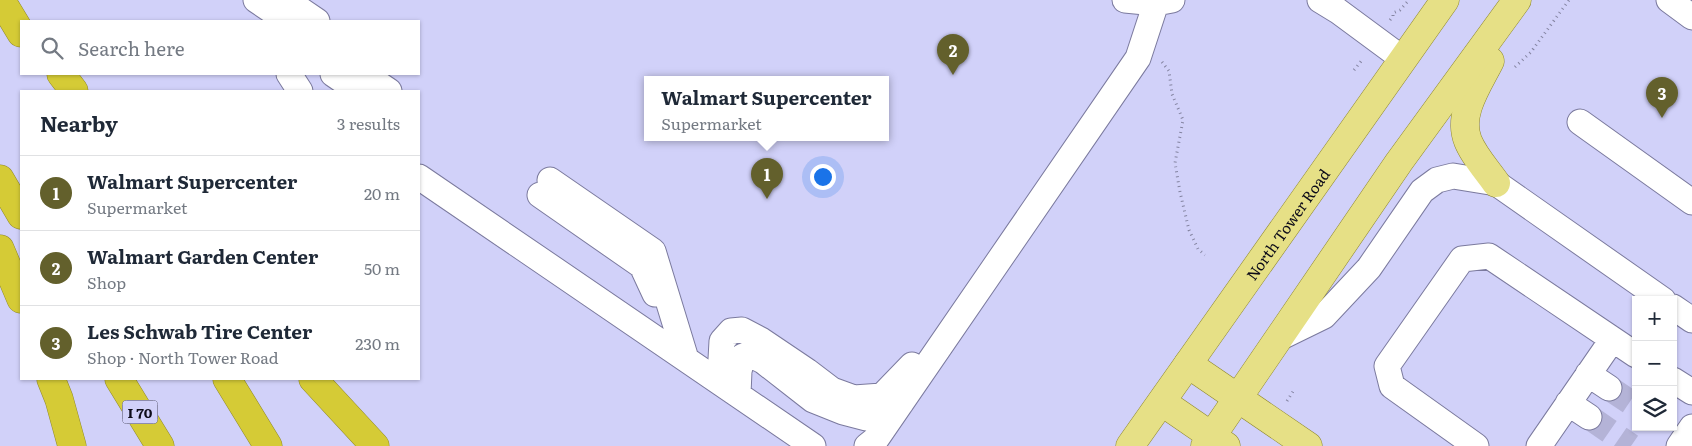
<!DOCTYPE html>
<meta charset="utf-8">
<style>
body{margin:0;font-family:Literata,serif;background:#f2f2f3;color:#1f2937}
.controls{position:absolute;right:15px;bottom:15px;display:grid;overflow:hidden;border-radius:0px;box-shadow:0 1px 4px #0004}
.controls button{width:45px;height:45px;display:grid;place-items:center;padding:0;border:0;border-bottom:1px solid #e0e1e3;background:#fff;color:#1f2937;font:25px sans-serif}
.you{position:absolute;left:822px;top:176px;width:18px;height:18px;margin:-12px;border:4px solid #fff;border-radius:50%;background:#1a73e8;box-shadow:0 0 0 8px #1a73e833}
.badge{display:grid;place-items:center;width:32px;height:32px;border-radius:50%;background:#63602c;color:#fff;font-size:16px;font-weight:700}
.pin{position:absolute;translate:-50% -41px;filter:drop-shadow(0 1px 2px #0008)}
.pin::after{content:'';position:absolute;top:26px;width:18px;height:15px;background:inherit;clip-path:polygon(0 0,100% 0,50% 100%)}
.popup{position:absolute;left:644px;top:76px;width:245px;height:65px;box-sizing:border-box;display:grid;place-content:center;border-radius:0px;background:#fff;filter:drop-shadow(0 1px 4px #0005);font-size:16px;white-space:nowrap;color:#747a83}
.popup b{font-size:19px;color:#1f2937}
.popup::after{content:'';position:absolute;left:50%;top:100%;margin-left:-10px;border:10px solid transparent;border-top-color:#fff}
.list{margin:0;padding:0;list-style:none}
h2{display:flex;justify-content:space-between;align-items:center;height:65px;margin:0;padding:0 20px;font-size:21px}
h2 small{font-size:16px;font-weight:400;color:#747a83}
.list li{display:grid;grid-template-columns:32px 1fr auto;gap:15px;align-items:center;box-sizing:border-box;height:75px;padding:0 20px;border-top:1px solid #e0e1e3}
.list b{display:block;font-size:19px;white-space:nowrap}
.list p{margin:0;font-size:16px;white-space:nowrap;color:#747a83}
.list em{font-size:16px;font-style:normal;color:#747a83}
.icon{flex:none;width:28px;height:28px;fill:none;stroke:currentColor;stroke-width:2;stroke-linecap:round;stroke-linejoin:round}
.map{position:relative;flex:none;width:1692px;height:446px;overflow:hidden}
.search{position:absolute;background:#fff;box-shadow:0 1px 4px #0004;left:20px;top:20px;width:400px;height:55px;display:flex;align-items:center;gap:12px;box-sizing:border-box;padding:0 18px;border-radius:0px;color:#747a83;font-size:19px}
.panel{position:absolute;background:#fff;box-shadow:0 1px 4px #0004;left:20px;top:90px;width:400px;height:290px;border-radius:0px}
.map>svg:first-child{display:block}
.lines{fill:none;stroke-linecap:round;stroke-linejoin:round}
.minor-tunnel{stroke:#b4b3d7;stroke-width:25;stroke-dasharray:25 12;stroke-linecap:butt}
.minor-casing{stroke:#7b7a9e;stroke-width:27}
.major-casing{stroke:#8f882c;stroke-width:29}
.highway-casing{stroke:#8f882c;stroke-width:29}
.path{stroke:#8484a1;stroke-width:3;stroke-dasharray:1 4;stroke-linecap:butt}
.minor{stroke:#fff;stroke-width:25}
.major{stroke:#e6e086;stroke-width:28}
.highway{stroke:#d5cb36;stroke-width:28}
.labels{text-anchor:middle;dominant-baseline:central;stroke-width:4;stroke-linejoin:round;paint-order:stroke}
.shield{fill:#d1d1f9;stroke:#48475c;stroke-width:1}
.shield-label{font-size:14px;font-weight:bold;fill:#0d0c19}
.street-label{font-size:15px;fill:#0d0c19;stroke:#d1d1f9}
</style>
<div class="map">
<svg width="1692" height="446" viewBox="0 0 1692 446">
<rect width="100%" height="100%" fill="#d1d1f9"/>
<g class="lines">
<path class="minor-tunnel" d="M1609 388 1636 406
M1589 417 1631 446"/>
<defs>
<path id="minor" d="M256 0 287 21
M286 0 317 21
M1125 0 1156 3 1172 0
M1320 0 1338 11 1403 59
M1669 0 1692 17
M289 74 300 91
M333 74 358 91
M364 74 389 91
M1580 122 1692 202
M419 177 813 446
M550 180 653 251 686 359
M540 195 642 266 655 294
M1673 307 1692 320
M1279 338 1324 316 1369 268 1422 191 1437 180 1453 176 1496 183 1663 300
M1588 374 1609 388
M1673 380 1692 392
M737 392 721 359 722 341 731 331 742 330 761 340 807 371 832 390 854 398 882 396 912 365
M738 394 739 371 743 356H753L763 361 813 400 843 412 866 418 884 413 901 403
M1568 403 1589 417
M867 446 877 438 1138 58 1156 3
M1476 446 1392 386 1387 366 1462 259 1489 256 1636 355
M1539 446 1612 340
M1679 446 1692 427"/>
<g id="major">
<path d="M1490 61C1478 85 1457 114 1468 141 1474 156 1487 170 1496 183"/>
<path d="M1188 364 1308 446"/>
<path d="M1162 402 1226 446"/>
<path id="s1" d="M1130 446 1445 0"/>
<path d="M1205 446 1399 162 1517 0"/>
</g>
<path id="highway" d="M1 0 21 33
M61 74 74 91
M0 179 21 215
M0 249 21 299
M51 379 59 399 72 446
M119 379 160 446
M227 379 268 446
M313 379 375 446"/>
</defs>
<use href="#minor" class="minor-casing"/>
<use href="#major" class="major-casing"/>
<use href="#highway" class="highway-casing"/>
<path class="path" d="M1390 20 1393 16V13L1400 10 1409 0
M1162 62 1169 71 1172 94 1183 120 1175 163 1180 192 1189 230 1198 249 1205 255
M1515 67 1531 52 1569 0
M1354 70 1362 60
M1287 401 1294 390"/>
<use href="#minor" class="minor"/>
<use href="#major" class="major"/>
<use href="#highway" class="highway"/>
</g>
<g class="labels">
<rect class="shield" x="122.5" y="400.5" width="35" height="23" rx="4"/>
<g class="shield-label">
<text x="140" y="412">I 70</text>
</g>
<g class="street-label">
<text stroke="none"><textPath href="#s1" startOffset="272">North Tower Road</textPath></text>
</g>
</g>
</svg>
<div class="controls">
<button>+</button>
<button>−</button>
<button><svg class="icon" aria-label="layers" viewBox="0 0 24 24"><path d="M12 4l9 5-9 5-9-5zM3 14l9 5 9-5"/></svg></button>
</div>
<div class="you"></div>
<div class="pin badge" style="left:767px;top:199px">1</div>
<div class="popup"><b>Walmart Supercenter</b>Supermarket</div>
<div class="pin badge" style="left:953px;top:75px">2</div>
<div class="pin badge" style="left:1662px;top:118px">3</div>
<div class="search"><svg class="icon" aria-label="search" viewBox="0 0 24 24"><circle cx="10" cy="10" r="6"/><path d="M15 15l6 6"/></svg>Search here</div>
<section class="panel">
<h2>Nearby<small>3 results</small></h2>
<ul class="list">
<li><span class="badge">1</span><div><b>Walmart Supercenter</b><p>Supermarket</p></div><em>20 m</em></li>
<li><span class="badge">2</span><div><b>Walmart Garden Center</b><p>Shop</p></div><em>50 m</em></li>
<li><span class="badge">3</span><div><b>Les Schwab Tire Center</b><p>Shop · North Tower Road</p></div><em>230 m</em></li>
</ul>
</section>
</div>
